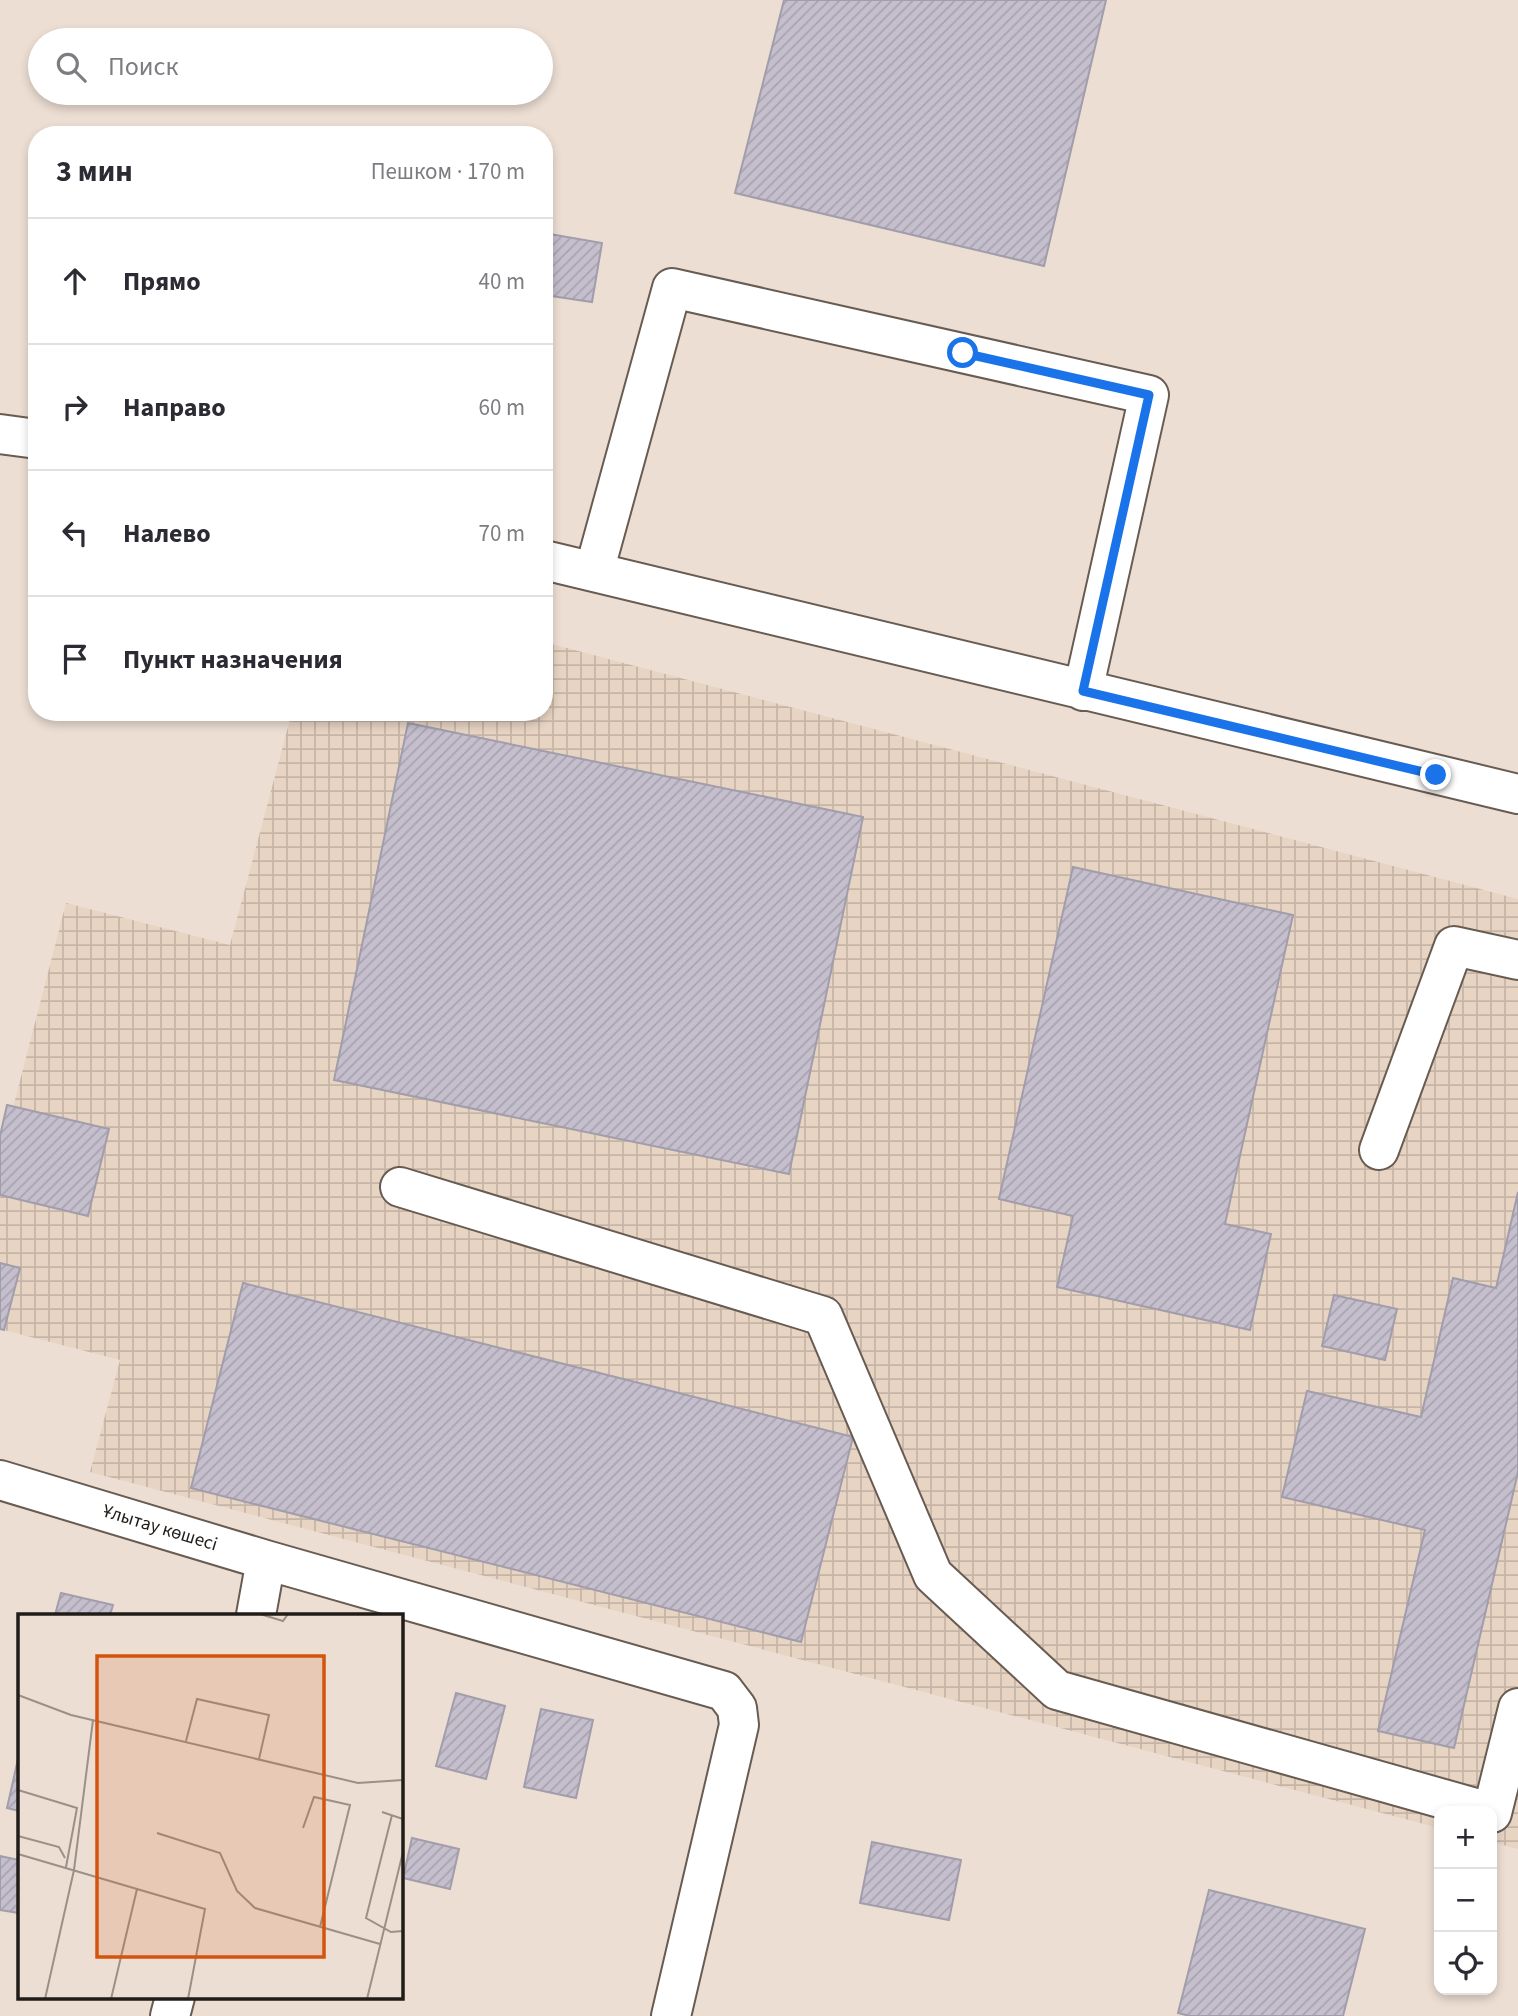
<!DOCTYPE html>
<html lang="ru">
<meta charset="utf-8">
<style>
body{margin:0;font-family:"Source Sans 3",sans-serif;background:#f7f7f7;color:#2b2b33}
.controls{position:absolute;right:21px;bottom:21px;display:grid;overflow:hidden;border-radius:14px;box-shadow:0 4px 10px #0003}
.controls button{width:63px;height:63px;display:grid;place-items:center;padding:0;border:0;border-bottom:2px solid #e1e1e2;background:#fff;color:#2b2b33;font:35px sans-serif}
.stop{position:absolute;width:21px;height:21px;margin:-16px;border:5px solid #1a73e8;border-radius:50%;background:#fff}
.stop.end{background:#1a73e8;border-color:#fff;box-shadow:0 2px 7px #0008}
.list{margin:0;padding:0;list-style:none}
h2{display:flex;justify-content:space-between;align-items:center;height:91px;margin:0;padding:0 28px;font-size:30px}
h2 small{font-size:23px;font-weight:400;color:#7c7c81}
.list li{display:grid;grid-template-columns:46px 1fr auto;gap:21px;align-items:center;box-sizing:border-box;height:126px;padding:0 28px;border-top:2px solid #e1e1e2}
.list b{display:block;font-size:26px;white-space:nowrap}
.list em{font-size:23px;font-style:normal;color:#7c7c81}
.icon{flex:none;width:38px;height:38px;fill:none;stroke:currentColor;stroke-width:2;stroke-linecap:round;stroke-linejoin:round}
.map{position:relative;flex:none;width:1518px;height:2016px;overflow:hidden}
.search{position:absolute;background:#fff;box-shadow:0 4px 10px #0003;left:28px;top:28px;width:525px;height:77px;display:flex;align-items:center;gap:18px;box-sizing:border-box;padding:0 24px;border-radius:38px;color:#7c7c81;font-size:26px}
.panel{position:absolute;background:#fff;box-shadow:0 4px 10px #0003;left:28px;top:126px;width:525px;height:595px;border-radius:28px}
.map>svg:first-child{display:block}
.industrial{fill:url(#industrial-grid)}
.building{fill:url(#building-hatch);stroke:#a29dab;stroke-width:2}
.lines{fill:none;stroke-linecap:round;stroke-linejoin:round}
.minor-casing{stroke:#685c52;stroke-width:42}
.minor{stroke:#fff;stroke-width:38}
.route{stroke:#1a73e8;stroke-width:9}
.labels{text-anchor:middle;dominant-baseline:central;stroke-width:7;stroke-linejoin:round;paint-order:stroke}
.street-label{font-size:19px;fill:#211c18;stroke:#fff}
.inset-road{fill:none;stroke:#9b9088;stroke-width:2}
.view{fill:#d4530d;fill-opacity:0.15;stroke:#d4530d;stroke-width:3.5}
.inset-edge{fill:none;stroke:#211c18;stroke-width:3.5}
</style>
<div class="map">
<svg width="1518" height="2016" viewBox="0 0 1518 2016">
<defs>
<pattern id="industrial-grid" width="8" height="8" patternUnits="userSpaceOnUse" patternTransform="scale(1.75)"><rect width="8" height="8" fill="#e7d4c3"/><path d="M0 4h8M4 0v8" fill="none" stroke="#c6b5a7"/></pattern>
<pattern id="building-hatch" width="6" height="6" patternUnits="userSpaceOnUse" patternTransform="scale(1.75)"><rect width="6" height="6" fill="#c4becd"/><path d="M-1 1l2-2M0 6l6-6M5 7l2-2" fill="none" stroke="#a8a3af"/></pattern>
</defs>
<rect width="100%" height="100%" fill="#ecded3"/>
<path class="industrial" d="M544 642 1518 899V1849L1492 1842V1811H1439V1828L90 1472 120 1360 0 1329V1158L66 903 230 945 292 712H544Z"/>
<path class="building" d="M784 0H1106L1044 266 735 193Z
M544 233 602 243 592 302 544 295Z
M408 723 863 817 789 1174 334 1080Z
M1073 867 1293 915 1225 1224 1271 1234 1250 1330 1057 1287 1073 1216 999 1199Z
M7 1105 109 1129 88 1216 0 1195V1136Z
M1518 1192V1472L1454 1748 1378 1731 1425 1530 1282 1497 1307 1391 1421 1417 1453 1278 1496 1288Z
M0 1263 20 1268 4 1330 0 1329Z
M243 1283 853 1437 801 1642 191 1488Z
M1334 1295 1397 1309 1385 1360 1322 1346Z
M61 1593 113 1605 110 1615H55Z
M456 1693 505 1706 486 1779 436 1766Z
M541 1709 593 1720 576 1798 524 1787Z
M18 1759 19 1760V1811L7 1808Z
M412 1838 459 1849 450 1889 403 1878Z
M872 1842 961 1860 949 1920 860 1903Z
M0 1856 19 1860V1913L0 1910Z
M1209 1890 1365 1929 1343 2016H1190L1178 2013Z"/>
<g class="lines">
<defs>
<path id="minor" d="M0 434 37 439
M544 560 1518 794
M594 572 672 288 1149 395 1083 691
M1379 1150 1454 946 1518 960
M400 1187 823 1316 933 1575 1057 1690 1486 1811
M0 1480 266 1560 724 1691 737 1708 739 1725 671 2016
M256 1615 266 1560
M1492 1813 1518 1708
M170 2016 175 1997"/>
</defs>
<use href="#minor" class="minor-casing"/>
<use href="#minor" class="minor"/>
</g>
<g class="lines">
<path class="route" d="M963 353 1149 395 1083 691 1436 775"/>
</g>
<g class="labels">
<g class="street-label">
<text transform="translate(160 1528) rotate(17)">Ұлытау көшесі</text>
</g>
</g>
<g transform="translate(18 1614)">
<rect width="385" height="385" fill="#ecded3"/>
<path class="inset-road" d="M242 0 265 7 270 0M0 81 53 101 340 169 385 166M168 127 179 85 251 101 241 145M0 176 59 194 48 253M364 198 385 205M374 201 348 304 373 318 385 317M285 214 296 183 332 191 302 313M139 219 202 239 219 277 237 294 362 330M0 222 41 233 47 244M0 240 187 295 170 385M27 385 56 256 75 106M93 385 119 275M349 385 385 238"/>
<path class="view" d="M79 42H306V343H79Z"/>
<rect width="385" height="385" class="inset-edge"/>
</g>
</svg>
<div class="controls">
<button>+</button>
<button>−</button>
<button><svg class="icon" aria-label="locate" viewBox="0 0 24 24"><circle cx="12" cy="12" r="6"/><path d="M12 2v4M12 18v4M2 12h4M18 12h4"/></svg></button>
</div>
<div class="stop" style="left:963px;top:353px"></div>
<div class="stop end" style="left:1436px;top:775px"></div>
<div class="search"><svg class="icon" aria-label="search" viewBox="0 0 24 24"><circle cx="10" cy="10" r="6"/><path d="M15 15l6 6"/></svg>Поиск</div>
<section class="panel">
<h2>3 мин<small>Пешком · 170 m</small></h2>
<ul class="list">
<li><svg class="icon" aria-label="ahead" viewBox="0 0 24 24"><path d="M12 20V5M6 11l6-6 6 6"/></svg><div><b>Прямо</b></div><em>40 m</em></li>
<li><svg class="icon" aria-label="right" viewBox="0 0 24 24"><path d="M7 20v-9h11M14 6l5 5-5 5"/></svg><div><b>Направо</b></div><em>60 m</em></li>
<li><svg class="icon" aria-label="left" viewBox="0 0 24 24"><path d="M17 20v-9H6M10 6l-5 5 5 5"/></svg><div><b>Налево</b></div><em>70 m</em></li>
<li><svg class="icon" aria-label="arrive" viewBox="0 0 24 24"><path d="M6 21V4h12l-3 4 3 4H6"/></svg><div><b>Пункт назначения</b></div></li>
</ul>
</section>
</div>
